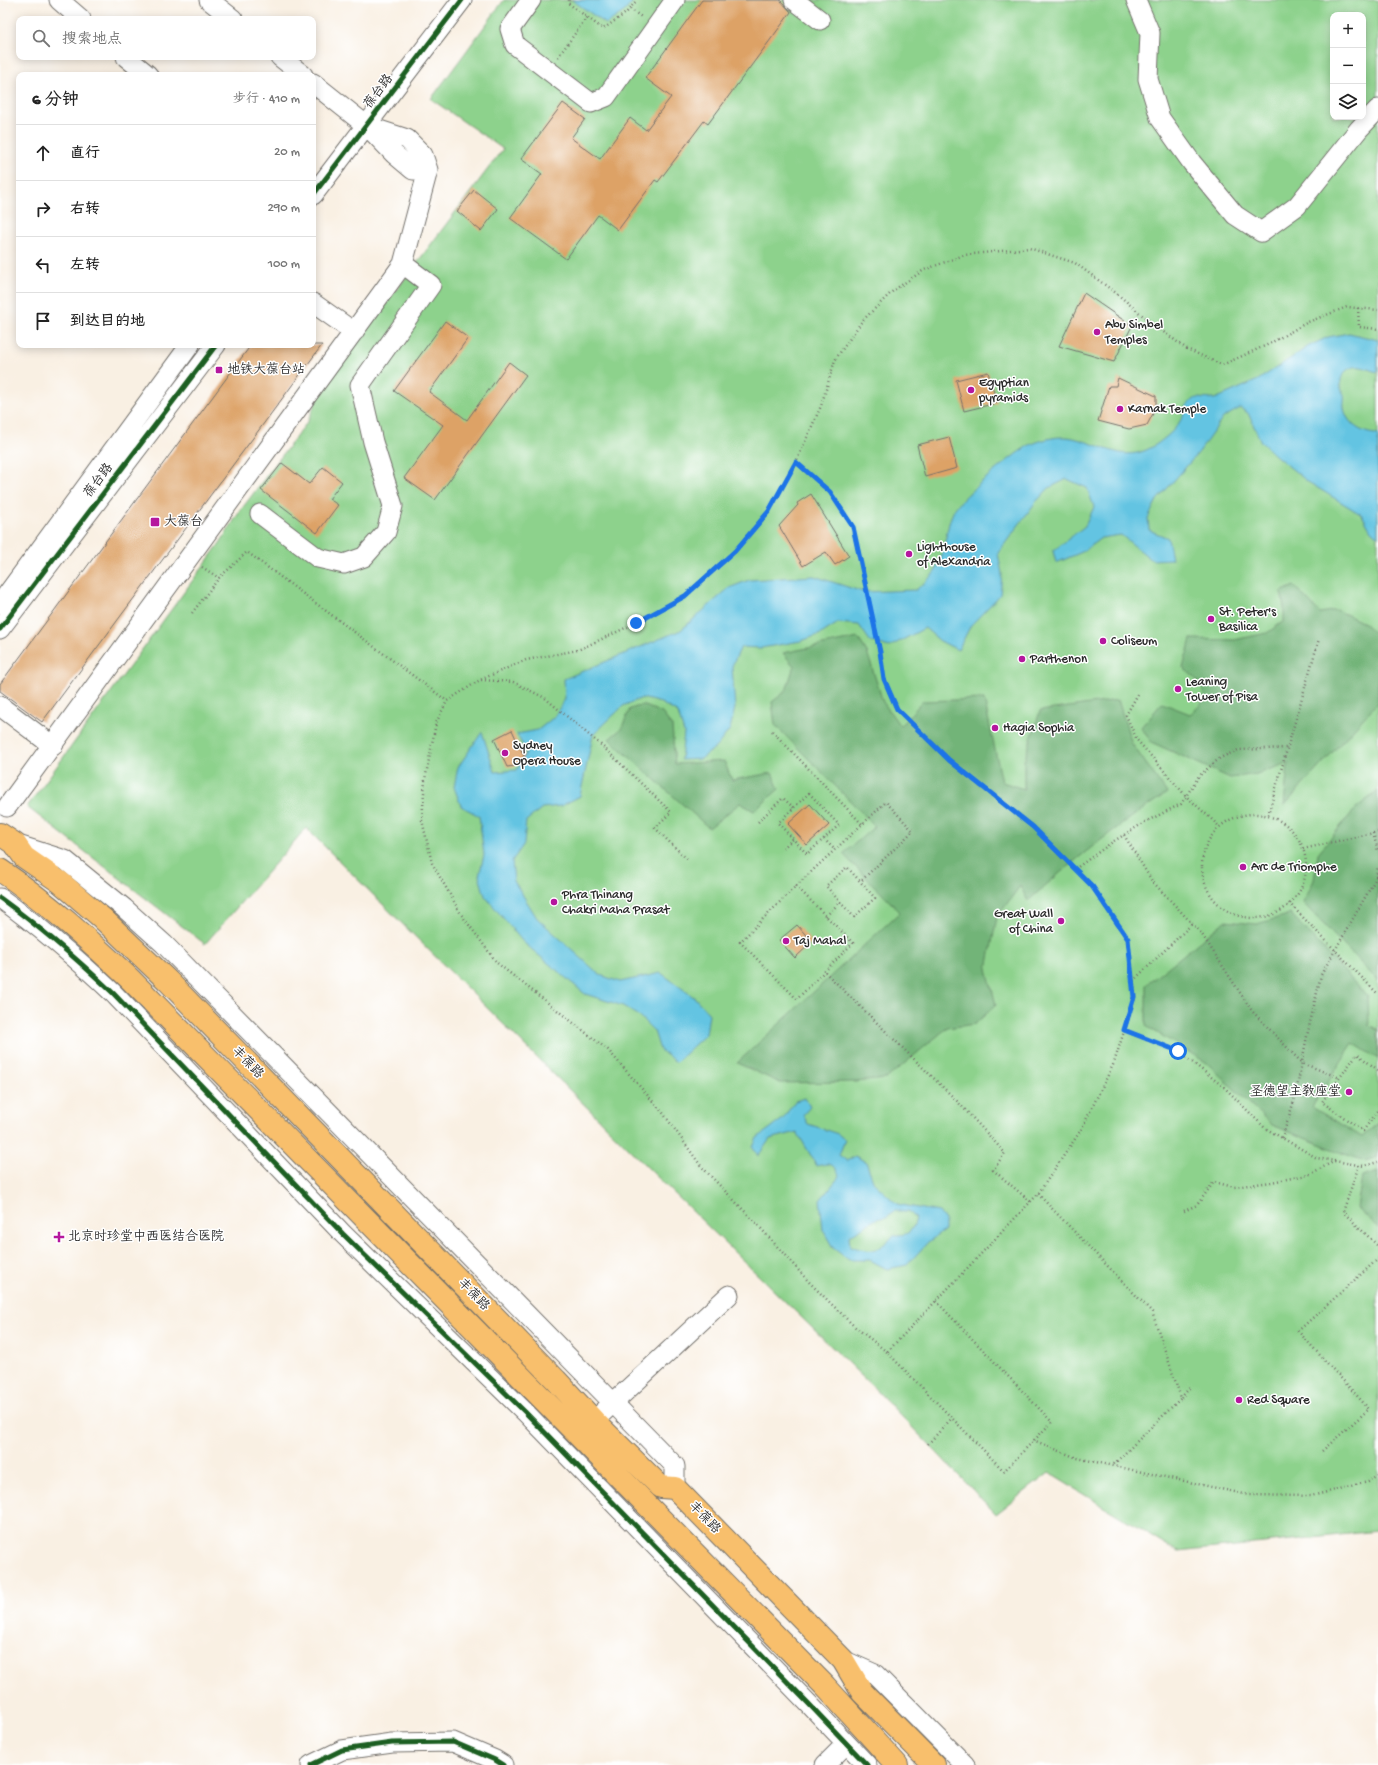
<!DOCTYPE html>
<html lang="zh">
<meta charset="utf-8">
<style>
body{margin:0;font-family:"Gochi Hand","LXGW WenKai TC",sans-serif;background:#f6f6f6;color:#222}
.controls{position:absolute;right:12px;top:12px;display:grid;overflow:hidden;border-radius:8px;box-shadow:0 2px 10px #0003}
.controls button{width:36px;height:36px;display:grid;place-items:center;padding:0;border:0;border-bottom:1px solid #e0e0e0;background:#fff;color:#222;font:20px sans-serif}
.stop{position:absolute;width:12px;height:12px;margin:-9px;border:3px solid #1a73e8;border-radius:50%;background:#fff}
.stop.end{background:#1a73e8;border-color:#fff;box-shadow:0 1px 4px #0008}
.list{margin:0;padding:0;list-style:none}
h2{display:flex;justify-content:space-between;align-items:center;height:52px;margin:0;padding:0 16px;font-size:17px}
h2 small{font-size:13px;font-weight:400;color:#767676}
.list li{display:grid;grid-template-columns:26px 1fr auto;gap:12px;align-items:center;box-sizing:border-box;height:56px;padding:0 16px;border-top:1px solid #e0e0e0}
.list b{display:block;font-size:15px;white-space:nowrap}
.list em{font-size:13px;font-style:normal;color:#767676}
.icon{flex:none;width:22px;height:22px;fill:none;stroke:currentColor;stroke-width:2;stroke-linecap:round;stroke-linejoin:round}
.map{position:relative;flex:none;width:1378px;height:1765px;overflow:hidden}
.search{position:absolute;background:#fff;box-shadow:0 2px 10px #0003;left:16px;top:16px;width:300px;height:44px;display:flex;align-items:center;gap:10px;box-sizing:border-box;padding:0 14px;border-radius:8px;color:#767676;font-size:15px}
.panel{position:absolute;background:#fff;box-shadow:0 2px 10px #0003;left:16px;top:72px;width:300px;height:276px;border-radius:8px}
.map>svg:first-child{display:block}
.green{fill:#8dd28c;stroke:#5c7e5c;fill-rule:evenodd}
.forest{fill:#72b478;stroke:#4e7052}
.water{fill:#64c4e2;stroke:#487886;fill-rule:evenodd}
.building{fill:#dda266}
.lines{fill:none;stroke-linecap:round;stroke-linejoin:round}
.minor-casing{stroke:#73706b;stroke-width:21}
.major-casing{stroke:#73706b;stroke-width:24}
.path{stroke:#73706b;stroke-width:2.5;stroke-dasharray:1 3;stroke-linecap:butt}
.minor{stroke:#fff;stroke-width:19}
.major{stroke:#f8bf6c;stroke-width:22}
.cycleway-casing{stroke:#fff;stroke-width:8}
.cycleway{stroke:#1b5e20;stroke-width:5}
.route{stroke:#1a73e8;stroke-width:5}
.poi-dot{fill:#b5179e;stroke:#fff;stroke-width:1.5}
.labels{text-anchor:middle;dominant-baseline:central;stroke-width:3;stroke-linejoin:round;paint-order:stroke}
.street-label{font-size:13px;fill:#2b2b2b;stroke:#fff}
.poi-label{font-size:13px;fill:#2b2b2b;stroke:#fff;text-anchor:start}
</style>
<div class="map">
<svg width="1378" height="1765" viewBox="0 0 1378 1765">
<rect width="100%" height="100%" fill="#fff"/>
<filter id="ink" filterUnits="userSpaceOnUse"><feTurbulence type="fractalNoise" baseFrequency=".025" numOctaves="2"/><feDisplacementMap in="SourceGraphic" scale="8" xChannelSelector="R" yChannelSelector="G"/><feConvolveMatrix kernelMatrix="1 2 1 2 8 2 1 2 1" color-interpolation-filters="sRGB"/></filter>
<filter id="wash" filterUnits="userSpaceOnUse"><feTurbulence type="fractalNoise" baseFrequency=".012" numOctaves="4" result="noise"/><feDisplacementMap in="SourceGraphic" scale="16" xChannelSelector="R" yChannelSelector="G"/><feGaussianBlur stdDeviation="0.9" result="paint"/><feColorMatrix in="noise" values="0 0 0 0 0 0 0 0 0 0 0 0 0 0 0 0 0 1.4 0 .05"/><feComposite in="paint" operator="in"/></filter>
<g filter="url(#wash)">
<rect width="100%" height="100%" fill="#f9f0e3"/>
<path class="green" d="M504 0H1378V1531L1178 1552 1049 1473 996 1514 879 1393 643 1163 306 828 205 944 27 807 220 543 240 511 308 421 320 391 503 149 431 99ZM1333 15H1363V117H1333Z"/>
<path class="forest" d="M1294 586 1320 613 1337 610 1364 623 1378 636V702L1284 806 1288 763 1257 774 1230 778 1151 742 1141 727 1162 703 1190 714C1194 711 1200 706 1202 702 1208 687 1193 676 1183 668L1191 639 1234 640 1267 633 1284 621V607L1281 592Z
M858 638 867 652 883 702 900 726 923 701 984 699 1002 782 1024 789V761L1040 711 1118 700 1132 744 1167 793C1118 825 1071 862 1028 901L1020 886 997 917 987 969 996 1005 975 1024 947 1028 886 1079 855 1082 780 1083 737 1063 900 912 843 854 875 826 775 725 772 702 786 691 794 666 783 653Z
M643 705 662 713 672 726 675 764 724 761 732 780 772 773 779 789 754 811 740 803 709 828 609 739 621 729 630 709Z
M1378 791V981L1303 903 1314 880 1318 853 1356 808Z
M1291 914 1368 997 1369 1025 1378 1030V1059L1353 1043 1312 1107 1362 1137 1378 1123V1157L1365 1161 1342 1153 1272 1125 1207 1063 1146 1026V985L1225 921 1257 924Z
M1378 1172V1228L1357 1208 1362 1177Z"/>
<path class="water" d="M572 0H634L625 11 606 24Z
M1349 333 1378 340V372C1370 371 1362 365 1354 367 1344 369 1339 378 1341 388 1341 391 1344 393 1344 396 1345 400 1343 404 1344 408 1347 425 1363 434 1378 434V537L1371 531 1362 515 1308 482 1275 455 1261 442 1248 413 1240 408 1223 418 1199 452 1157 500 1148 518 1149 530 1168 538 1172 559 1152 560 1121 535 1101 538 1082 552 1056 563 1053 551 1085 526 1094 507 1087 488 1067 479 1049 488 1035 503 998 553 1002 574 1000 595 971 625 958 650 940 641 925 628 889 647 870 641 859 625 838 623 821 634 801 641 761 648 741 647 732 666 735 708 730 729 717 746 701 759 681 760 684 733 678 713 661 703 642 698 623 706 593 735 580 796 561 806 542 808 526 821 524 844 512 861 514 881 537 918 600 975 620 982 661 973 695 998 709 1014 706 1034 676 1062 660 1050 654 1031 640 1017 623 1006 585 994 523 942 485 896 479 876 484 855 479 816 461 806 454 787 458 767 482 732 495 772 517 770 526 752 517 734 538 730 554 717 565 699 564 679 681 630 729 588 749 580 814 576 863 592 916 590C922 584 934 576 937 568 946 550 945 528 954 510 959 499 1020 448 1032 444 1044 439 1060 435 1073 438 1111 447 1129 469 1166 437 1176 429 1184 418 1186 405L1196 398 1215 399 1258 380 1309 346 1328 337Z
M805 1098 810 1107 803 1115 808 1124 838 1134 845 1140 839 1155 847 1161 855 1156 866 1162 874 1183 897 1204 939 1212 945 1220V1230L928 1242 907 1265 887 1269 870 1260H849L833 1248 823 1230 820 1200 840 1176C834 1164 830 1162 817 1166L797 1132 770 1139 758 1156 753 1147 757 1138 783 1119 795 1101ZM895 1211H909L916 1219C912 1232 909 1235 895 1235 876 1251 875 1254 850 1246L849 1236 876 1219 886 1217Z"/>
<g id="blocks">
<path class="building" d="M702 0H780L791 12 708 124 704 121 658 182 655 180 618 230 598 215 566 259 510 218 542 174 521 159 563 103 585 119 571 138 600 159 630 118 646 130 671 97 645 78Z
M474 190 498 209 481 231 457 211Z
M1084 293 1132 326 1114 362 1059 346Z
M445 321 468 338 429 392 467 420 509 362 526 375 435 500 404 478 443 425 394 391Z
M251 345H322L42 722 0 691V684Z
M988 372 997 403 964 411 956 380Z
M1118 378 1156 396V408L1147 425 1129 429 1098 421 1109 386H1116Z
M949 437 957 468 925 477 917 445Z
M282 463 309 484 323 467 342 482 329 499 338 505 317 533 261 490Z
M811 494 849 556 835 565 826 552 803 566 779 526 798 505 797 503Z
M512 730 524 756 521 761 515 766 507 767 494 739Z
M810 804 829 825 807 845 788 824Z
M797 925 812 942 795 958 779 940Z"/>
</g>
</g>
<g filter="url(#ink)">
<use href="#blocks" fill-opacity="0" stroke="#73706b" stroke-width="1"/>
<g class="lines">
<defs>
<path id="minor" d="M59 0 81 19
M209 0 233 19
M531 0 510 29 515 45 591 103 606 97 675 0
M794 0 820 20
M1136 0 1150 33 1148 79 1160 118 1192 163 1235 215 1261 232 1297 206 1359 129 1378 109
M126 57 148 75
M280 57 303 75
M313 83 367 126 394 154 413 170H428
M313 195 462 0
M313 303 354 332
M260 514 318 558 344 564 364 557 386 532 393 506 373 442 360 385 431 285 403 264 428 170 423 155 407 139 367 126
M0 604 190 345
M0 629 216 345
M0 706 53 746
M7 807 403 264
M15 844 65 860 124 908 164 944 675 1466V1488
M0 898C40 927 77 959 113 993L343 1234 525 1412 808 1703 867 1765
M584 1430 729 1295
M843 1660 875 1674 965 1765
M311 1765 342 1750 392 1743 453 1742 495 1760 503 1765
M825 1765 846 1744"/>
<path id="major" d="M0 834 15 844 24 857 60 882 102 918 168 981 556 1380 594 1421 661 1487 675 1488 843 1660 862 1692 934 1765
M0 870C47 902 89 940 130 979L825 1686 897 1765"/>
</defs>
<use href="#minor" class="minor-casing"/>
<use href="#major" class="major-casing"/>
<path class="path" d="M569 0 568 3 603 29 626 13 637 0
M630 9 643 18
M558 57 587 17
M1358 308 1359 327 1378 329
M796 462 830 492 853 527 880 652 884 679 897 709 949 760 1033 827 1092 886 1128 939 1135 997 1114 1063 1081 1130 1038 1194 936 1301
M202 567 219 578
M192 613 219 578 247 552 447 701
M481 680 513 682 545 698 601 745 671 812 655 828 689 861
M1138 694 1126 715 1137 740 1186 796 1219 826
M772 731 862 824
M809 793 839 825 807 854 778 823Z
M1202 866a52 52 0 1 1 104 0a52 52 0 1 1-104 0Z
M1268 815 1319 639
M758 822 783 798 794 808
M1373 833 1378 851
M1124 835 1152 881 1201 933 1252 1011 1302 1063 1340 1078
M824 839 835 850
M783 848 793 839
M1303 849 1378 832
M1075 869 1114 841 1145 822 1181 804 1199 776 1220 758 1238 750 1287 748
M796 886 853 943 797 999 740 942 796 886 886 802 913 831 860 882
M1289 903 1378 994
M826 916 840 902 854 917 875 898 847 867 826 886 840 902
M825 972 957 1101 1005 1153 993 1170 1031 1202
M1133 981 1192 924
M1124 1030 1178 1051 1225 1088 1265 1128 1317 1158 1364 1166 1378 1162
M1378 1070 1357 1054 1322 1102 1363 1131 1378 1111
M1282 1138 1295 1098 1307 1036 1321 975 1376 878 1378 866
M1359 1165 1343 1212 1378 1246
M1038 1194 1152 1312 1181 1398 1112 1466
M1184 1211 1197 1205 1214 1182 1234 1187 1271 1182 1308 1175 1335 1161
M936 1301 1052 1422 1004 1471 887 1352Z
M887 1352 854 1326 809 1282 757 1224 701 1166 663 1113 608 1050 497 963 461 914 432 863 422 820 425 780 436 723 447 701 480 680 526 660 578 650 636 623 685 596 735 551 769 511 796 462 821 406 835 360 862 321 894 290 924 270 964 255 1029 248 1075 263 1116 293 1154 325 1187 349 1222 365 1267 345 1308 322 1347 307 1378 310
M1181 1398 1191 1386
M1033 1440 1077 1458 1249 1495 1311 1496 1368 1482 1378 1475
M928 1444 952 1418
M1322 1451 1369 1409 1298 1331 1378 1259"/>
<use href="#minor" class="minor"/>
<use href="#major" class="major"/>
<defs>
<path id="cycleway" d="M313 195 462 0
M0 629 216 345
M0 898C40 927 77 959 113 993L343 1234 525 1412 808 1703 867 1765
M311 1765 342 1750 392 1743 453 1742 495 1760 503 1765"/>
</defs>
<use href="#cycleway" class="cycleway-casing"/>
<use href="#cycleway" class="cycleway"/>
</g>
</g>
<g class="lines" filter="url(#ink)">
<path class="route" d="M636 623 685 596 735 551 769 511 796 462 830 492 853 527 880 652 884 679 897 709 949 760 1033 827 1092 886 1128 939 1134 997 1124 1030 1178 1051"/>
</g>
<g class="poi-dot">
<circle cx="1097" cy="332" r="4"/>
<rect x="215" y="366" width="8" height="8" rx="2"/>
<circle cx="971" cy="390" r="4"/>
<circle cx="1120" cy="409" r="4"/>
<rect x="150" y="517" width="10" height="10" rx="2"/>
<circle cx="909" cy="554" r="4"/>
<circle cx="1211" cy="619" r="4"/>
<circle cx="1103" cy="641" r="4"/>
<circle cx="1022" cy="659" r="4"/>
<circle cx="1178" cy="689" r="4"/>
<circle cx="995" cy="728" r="4"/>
<circle cx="505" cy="753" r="4"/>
<circle cx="1243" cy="867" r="4"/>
<circle cx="554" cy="902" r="4"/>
<circle cx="1061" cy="921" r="4"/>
<circle cx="786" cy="941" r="4"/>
<circle cx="1349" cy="1092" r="4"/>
<path d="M57 1231h4v4h4v4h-4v4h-4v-4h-4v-4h4z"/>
<circle cx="1239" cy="1400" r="4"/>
</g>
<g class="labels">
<g class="street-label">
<text transform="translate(379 92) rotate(-53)">葆台路</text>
<text transform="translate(99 481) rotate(-53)">葆台路</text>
<text transform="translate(247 1063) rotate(46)">丰葆路</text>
<text transform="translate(473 1295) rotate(46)">丰葆路</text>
<text transform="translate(704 1518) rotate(46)">丰葆路</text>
</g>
<g class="poi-label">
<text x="1105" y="325">Abu Simbel<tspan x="1105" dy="15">Temples</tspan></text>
<text x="227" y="370">地铁大葆台站</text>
<text x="979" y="383">Egyptian<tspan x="979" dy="15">pyramids</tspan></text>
<text x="1128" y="409">Karnak Temple</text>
<text x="164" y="522">大葆台</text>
<text x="917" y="547">Lighthouse<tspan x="917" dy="15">of Alexandria</tspan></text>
<text x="1219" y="612">St. Peter's<tspan x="1219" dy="15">Basilica</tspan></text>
<text x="1111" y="641">Coliseum</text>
<text x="1030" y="659">Parthenon</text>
<text x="1186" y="682">Leaning<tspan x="1186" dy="15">Tower of Pisa</tspan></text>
<text x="1003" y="728">Hagia Sophia</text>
<text x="513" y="746">Sydney<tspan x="513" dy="15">Opera House</tspan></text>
<text x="1251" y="867">Arc de Triomphe</text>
<text x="562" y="895">Phra Thinang<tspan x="562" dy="15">Chakri Maha Prasat</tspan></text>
<text x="1053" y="914" text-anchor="end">Great Wall<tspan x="1053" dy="15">of China</tspan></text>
<text x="794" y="941">Taj Mahal</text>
<text x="1341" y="1092" text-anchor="end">圣德望主教座堂</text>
<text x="68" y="1237">北京时珍堂中西医结合医院</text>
<text x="1247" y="1400">Red Square</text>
</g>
</g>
</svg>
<div class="controls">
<button>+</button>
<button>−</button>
<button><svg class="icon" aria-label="layers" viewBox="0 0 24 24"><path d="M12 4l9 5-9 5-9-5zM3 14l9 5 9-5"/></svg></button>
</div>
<div class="stop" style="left:1178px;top:1051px"></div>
<div class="stop end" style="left:636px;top:623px"></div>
<div class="search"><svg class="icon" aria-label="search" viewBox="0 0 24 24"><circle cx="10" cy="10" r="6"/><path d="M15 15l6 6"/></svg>搜索地点</div>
<section class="panel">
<h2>6 分钟<small>步行 · 410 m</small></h2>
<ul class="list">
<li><svg class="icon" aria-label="ahead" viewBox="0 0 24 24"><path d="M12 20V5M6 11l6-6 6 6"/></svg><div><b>直行</b></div><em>20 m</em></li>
<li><svg class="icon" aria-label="right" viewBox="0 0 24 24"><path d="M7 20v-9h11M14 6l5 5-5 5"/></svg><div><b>右转</b></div><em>290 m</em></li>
<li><svg class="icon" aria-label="left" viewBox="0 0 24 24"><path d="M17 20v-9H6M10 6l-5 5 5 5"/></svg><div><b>左转</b></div><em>100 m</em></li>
<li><svg class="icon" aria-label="arrive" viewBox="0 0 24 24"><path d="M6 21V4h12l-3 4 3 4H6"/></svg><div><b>到达目的地</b></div></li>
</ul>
</section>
</div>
